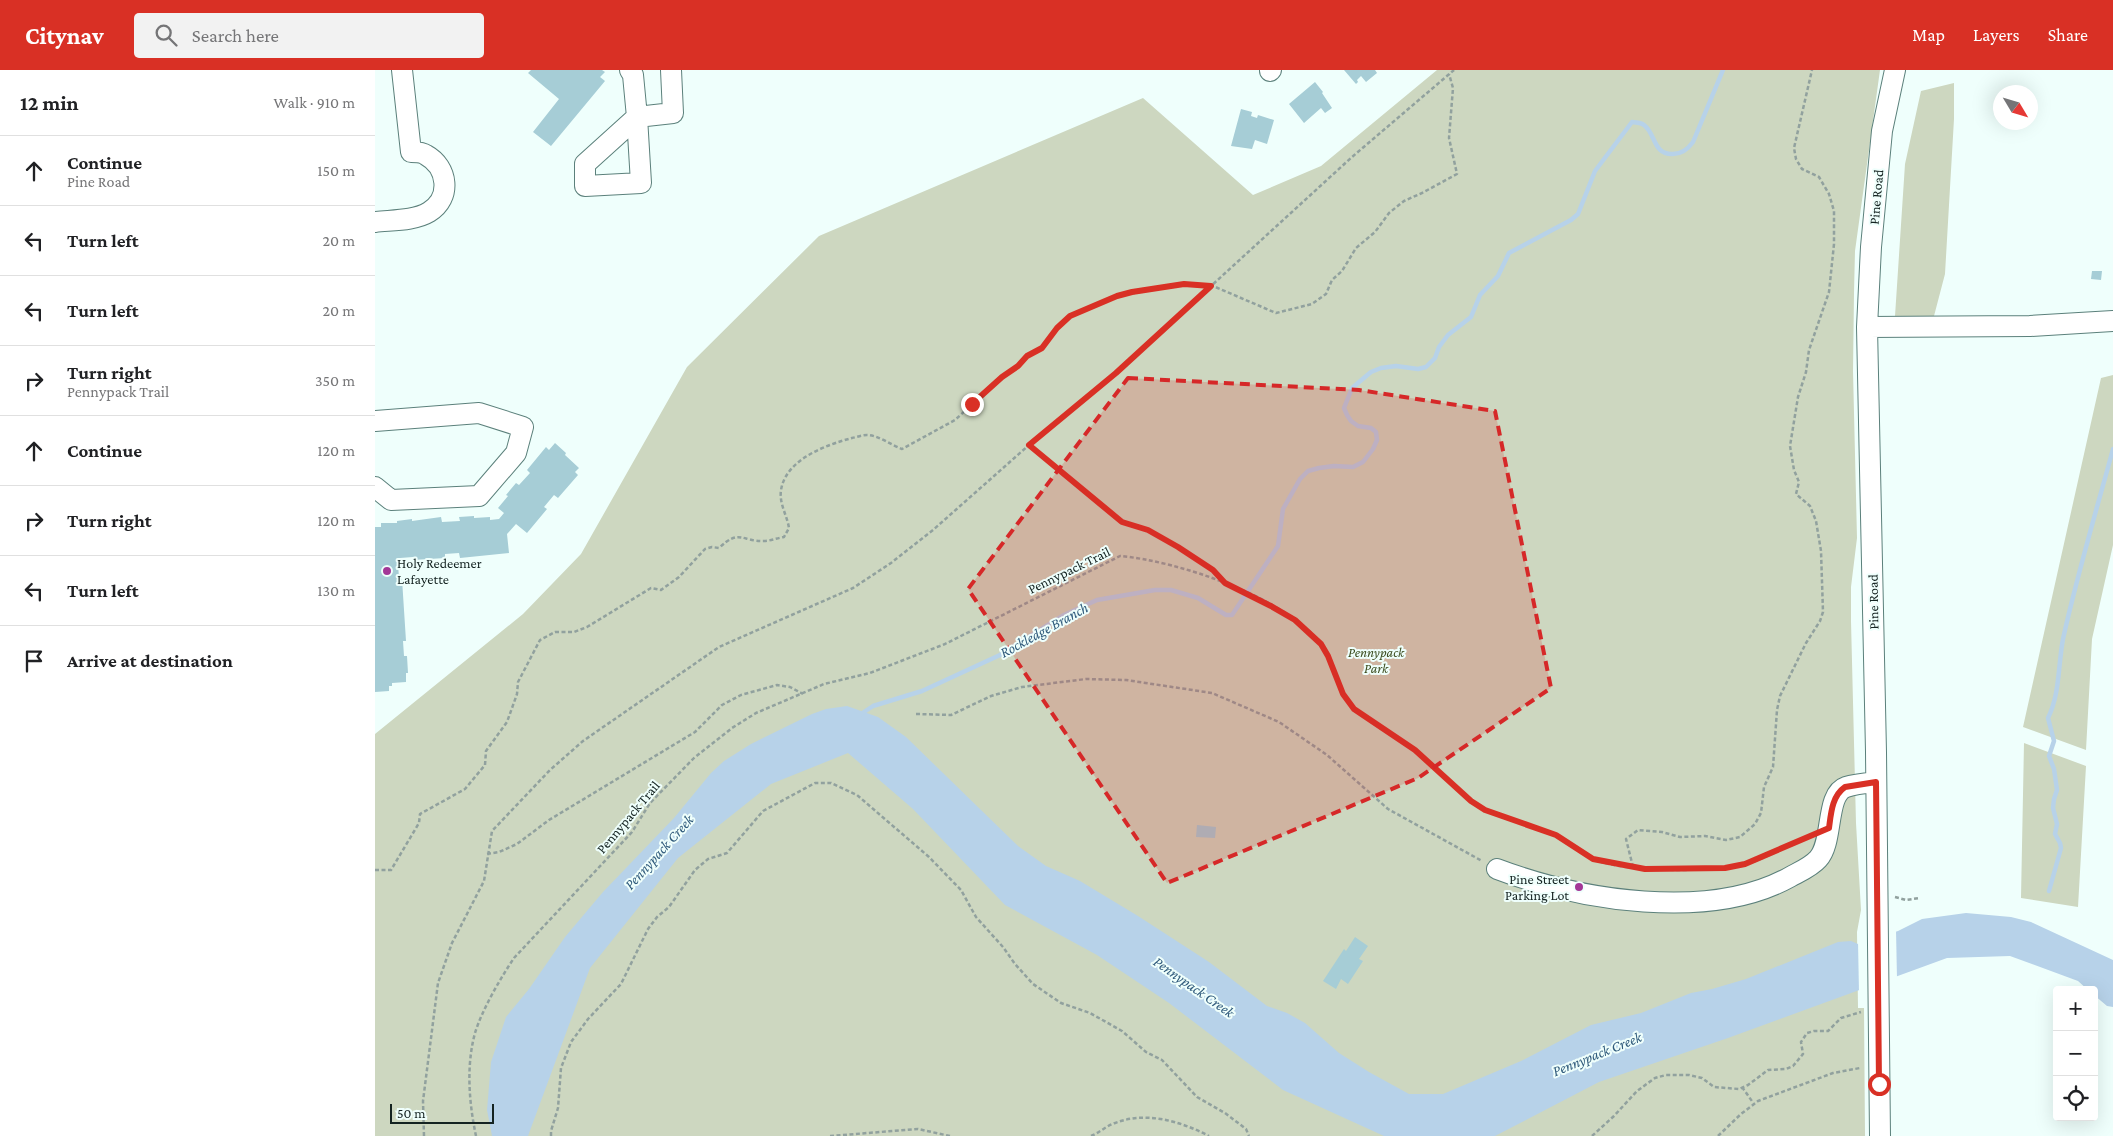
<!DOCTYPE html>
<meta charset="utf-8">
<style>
body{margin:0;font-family:"Crimson Pro",serif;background:#f2f2f2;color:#202124}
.controls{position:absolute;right:15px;bottom:15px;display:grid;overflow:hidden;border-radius:5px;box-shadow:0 5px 20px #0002}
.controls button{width:45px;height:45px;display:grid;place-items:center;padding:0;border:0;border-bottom:1px solid #e0e0e0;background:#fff;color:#202124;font:25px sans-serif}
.compass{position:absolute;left:1618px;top:15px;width:45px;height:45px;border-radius:50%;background:#fff;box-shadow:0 5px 20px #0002;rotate:128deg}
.scale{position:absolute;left:15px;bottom:12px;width:104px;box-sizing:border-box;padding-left:5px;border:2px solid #142321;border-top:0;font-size:14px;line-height:18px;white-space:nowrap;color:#142321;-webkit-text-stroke:4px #effffc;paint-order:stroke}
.stop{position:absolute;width:15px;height:15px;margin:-11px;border:4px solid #d93025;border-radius:50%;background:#fff}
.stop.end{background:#d93025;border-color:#fff;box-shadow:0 1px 5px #0008}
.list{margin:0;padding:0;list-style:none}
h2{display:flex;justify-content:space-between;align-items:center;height:65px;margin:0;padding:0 20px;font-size:21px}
h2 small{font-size:16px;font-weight:400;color:#757577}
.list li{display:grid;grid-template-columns:32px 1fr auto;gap:15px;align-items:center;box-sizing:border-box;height:70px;padding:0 20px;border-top:1px solid #e0e0e0}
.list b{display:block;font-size:19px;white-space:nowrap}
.list p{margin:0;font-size:16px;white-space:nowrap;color:#757577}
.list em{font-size:16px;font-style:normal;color:#757577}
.icon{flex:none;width:28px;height:28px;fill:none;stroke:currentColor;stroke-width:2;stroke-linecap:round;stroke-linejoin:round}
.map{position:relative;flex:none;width:1738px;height:1066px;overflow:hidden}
header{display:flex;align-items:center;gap:30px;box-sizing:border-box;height:70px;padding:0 25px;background:#d93025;color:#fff}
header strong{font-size:24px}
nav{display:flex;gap:28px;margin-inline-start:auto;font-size:18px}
.search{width:350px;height:45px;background:#f2f2f2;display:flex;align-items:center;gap:12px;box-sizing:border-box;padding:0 18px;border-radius:5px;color:#757577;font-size:19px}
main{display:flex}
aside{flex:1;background:#fff}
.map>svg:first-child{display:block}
.green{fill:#cdd7c0}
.water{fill:#b7d2e9}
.pier{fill:#effffc}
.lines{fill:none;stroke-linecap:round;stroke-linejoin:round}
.stream{stroke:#b7d2e9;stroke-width:4.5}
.building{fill:#a6cdd6}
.minor-casing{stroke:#5b807b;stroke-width:22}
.path{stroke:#91a19e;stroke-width:2.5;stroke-dasharray:4 2.5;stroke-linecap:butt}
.minor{stroke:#fff;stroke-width:20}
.route{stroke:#d93025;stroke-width:6}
.marked{fill:#d62828;fill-opacity:0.2;stroke:#d62828;stroke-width:4;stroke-dasharray:10 6;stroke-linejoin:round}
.poi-dot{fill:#a33797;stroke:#effffc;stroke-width:2}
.labels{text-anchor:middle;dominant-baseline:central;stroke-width:4;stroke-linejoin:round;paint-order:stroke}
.street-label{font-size:14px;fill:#142321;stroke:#effffc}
.poi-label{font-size:14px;fill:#142321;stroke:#effffc;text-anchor:start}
.park-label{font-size:14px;font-style:italic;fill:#3b4c1d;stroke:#effffc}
.water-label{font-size:15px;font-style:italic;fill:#2f5a7b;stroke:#effffc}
</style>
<header>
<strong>Citynav</strong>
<div class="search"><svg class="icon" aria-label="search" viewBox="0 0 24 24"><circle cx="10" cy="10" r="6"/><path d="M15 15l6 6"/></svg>Search here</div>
<nav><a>Map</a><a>Layers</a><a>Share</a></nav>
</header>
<main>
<aside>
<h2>12 min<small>Walk · 910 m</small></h2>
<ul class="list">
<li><svg class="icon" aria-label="ahead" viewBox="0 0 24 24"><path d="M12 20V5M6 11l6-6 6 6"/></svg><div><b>Continue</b><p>Pine Road</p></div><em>150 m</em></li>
<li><svg class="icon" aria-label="left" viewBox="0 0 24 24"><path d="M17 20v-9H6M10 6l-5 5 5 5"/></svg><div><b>Turn left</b></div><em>20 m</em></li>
<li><svg class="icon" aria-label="left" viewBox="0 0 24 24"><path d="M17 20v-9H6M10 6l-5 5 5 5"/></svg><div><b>Turn left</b></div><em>20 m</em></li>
<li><svg class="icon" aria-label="right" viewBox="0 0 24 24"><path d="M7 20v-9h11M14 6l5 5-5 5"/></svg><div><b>Turn right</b><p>Pennypack Trail</p></div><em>350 m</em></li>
<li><svg class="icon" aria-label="ahead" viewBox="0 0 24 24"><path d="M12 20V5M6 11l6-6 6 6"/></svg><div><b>Continue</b></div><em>120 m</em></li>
<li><svg class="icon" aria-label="right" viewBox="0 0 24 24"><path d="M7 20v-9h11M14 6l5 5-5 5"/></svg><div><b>Turn right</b></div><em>120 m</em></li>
<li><svg class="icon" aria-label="left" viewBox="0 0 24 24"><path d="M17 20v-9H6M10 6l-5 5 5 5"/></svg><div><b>Turn left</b></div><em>130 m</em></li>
<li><svg class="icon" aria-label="arrive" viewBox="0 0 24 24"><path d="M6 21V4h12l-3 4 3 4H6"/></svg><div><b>Arrive at destination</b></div></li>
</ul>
</aside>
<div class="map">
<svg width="1738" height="1066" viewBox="0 0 1738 1066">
<rect width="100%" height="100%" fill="#effffc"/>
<path class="green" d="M1062 0H1505L1480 181 1479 223 1478 301 1482 468 1476 517V551L1481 753 1486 840 1482 862 1483 938H1489L1490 1066H0V664L148 544 206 484 312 297 444 166 768 28 878 125 946 96Z
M1579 13V49L1570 204 1559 246H1520L1530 94 1546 21Z
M1738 305V475L1717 569 1711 680 1648 657 1726 308Z
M1649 673 1711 696 1703 837 1646 828Z"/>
<path class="water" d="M472 636 503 647 531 667 643 776 671 796 705 811 763 846 834 892 892 936 912 943 930 953 964 983 994 1002 1034 1024H1068L1146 991 1216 955 1266 943 1316 923 1337 919 1371 909 1463 872 1476 871 1483 874 1523 861 1547 849 1591 843 1636 847 1656 852 1738 890V937L1732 936 1719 925V920H1713L1703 911 1635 886 1572 888 1353 968 1224 1012 1120 1066H1009L908 1020 794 933 722 885 630 835 538 739 473 683 396 714 303 788 215 898 153 1066H117L112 1040 116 992 131 947 154 919 190 867 228 822 299 748 336 703 349 691 376 674 437 644 451 639Z"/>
<path class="pier" d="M1521 860 1522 909 1484 923 1483 871Z"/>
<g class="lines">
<path class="stream" d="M486 644 498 636 547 621 625 585 689 545 722 530 780 520H796L823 528 851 545H857L903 476 908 439 925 409 933 401 944 398 959 396 978 397 988 392 998 379 1002 370 1001 362 996 358 983 356 976 351 972 345 969 338 977 318 996 302 1006 298 1021 296 1043 299 1051 297 1060 288 1064 277 1073 265 1096 247 1105 225 1123 206 1134 183 1196 150 1203 144 1220 101 1257 52C1261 53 1265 52 1269 55 1281 64 1278 85 1298 84 1307 84 1313 79 1318 72L1348 0
M1674 821 1686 778 1685 773 1680 764 1682 754 1678 738 1679 729 1682 720 1679 699 1674 686 1679 671 1673 648C1685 624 1683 595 1688 569 1702 505 1721 442 1738 379"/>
</g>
<path class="building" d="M156 0H227L230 2 225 7 230 11 176 76 158 62 184 29 153 3Z
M969 0H1000L1002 3 991 12 986 6 982 10 983 12 981 14Z
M940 12 948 22 947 23 957 38 950 43 946 38 929 53 914 34Z
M866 39 877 42 876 46 882 48 883 45 899 50 892 74 880 70 877 79 856 76Z
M1717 201H1727L1726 210 1716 209Z
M180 373 191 383 190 385 204 398 200 402 203 405 183 428 179 425 169 437 172 439 152 463 141 454 132 464 134 483 85 488 84 483 70 484V488L38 490V487L25 488V493L23 494 24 508 27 509 31 571H28L29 586H32L33 603H31V612L17 613V616H14V621L0 622V457H6V453H22V451L37 449V451L66 447 67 452 85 451 84 447 99 446V448L115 447V450L124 449 129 443 123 438 133 426 131 425 141 413 144 415 155 403 152 400 171 377 174 380Z
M822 755 841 757 840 768 821 767Z
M980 867 993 876 984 889 988 891 973 914 966 909 961 919 948 911 969 879 971 881Z"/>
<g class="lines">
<defs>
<path id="minor" d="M255 0 258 5 262 47 210 94V116L266 113 262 47 298 43 296 0
M895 1 896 0
M0 152C17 150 39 151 54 142 77 128 73 97 51 85 47 82 41 82 36 82L27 0
M1492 257 1655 256 1738 251
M0 351 104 343 148 357 141 383 104 426 16 430 0 417
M1122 799C1204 830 1334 852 1415 807 1424 802 1436 797 1443 789 1459 772 1450 724 1471 717 1480 714 1491 713 1501 712
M1505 1066 1501 682 1492 257 1496 177 1507 61 1520 0"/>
</defs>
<use href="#minor" class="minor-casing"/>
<path class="path" d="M654 375 747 452 773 460 803 477 838 500 849 512
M541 644 576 645 616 626 647 617 711 609 751 610 837 623 904 652 952 685 1013 739 1107 791
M112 784 124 782 142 774 174 750 320 662 347 635 366 625 402 615 415 617 428 624
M1258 797 1251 769 1263 760 1287 762 1305 767 1330 766 1351 770 1365 767 1380 754 1386 743 1389 717 1398 697 1402 640 1405 626 1431 573 1445 551 1448 542 1446 481 1441 451 1435 436 1421 424 1424 412 1419 400 1415 376 1423 327 1431 302 1434 280 1454 222 1459 174V141L1454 124 1444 107 1427 99 1421 89 1419 78 1437 0
M0 800H16L44 753 45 744 90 719 110 695 111 681 132 652 142 624 143 612 165 570 180 562H199L212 557 276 518 286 520 304 507 330 479 337 477 344 478C365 458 367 472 389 471 395 471 402 468 409 467L414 458C412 445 404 434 406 420 411 389 451 375 477 368 482 367 487 365 492 365 503 365 516 375 527 379L580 350 627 307 643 296 652 286 667 278 682 258 695 246 742 226 809 214 838 216 901 243 937 234 951 224 957 210 967 201 981 178 1000 162 1014 143 1029 131 1047 123 1082 104 1074 68 1078 18 1074 4
M1520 827 1531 830 1545 828
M1367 1017 1379 1034
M49 1066 48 1031 63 913 77 873 109 811 117 761 175 700 208 671 344 577 478 518 516 493 558 460 654 375 741 303 977 87 1079 0
M101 1066C94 1033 91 996 100 963 107 940 125 909 139 888L257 762 275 733 319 688 357 658 381 643 449 614 495 603 570 574 745 486C803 491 910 527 946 574 961 594 961 620 979 638 996 655 1020 666 1039 680 1061 696 1078 719 1100 734 1121 748 1151 754 1175 763 1192 769 1204 783 1220 790 1251 802 1329 802 1361 796 1389 792 1411 774 1437 766
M176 1066V1061L183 1038 186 998 196 972 213 949 246 914 273 859 282 847 294 837 320 800 333 789 352 783 388 741 440 713H456L482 725 554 787 586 820 601 847 628 877 640 894 658 914 686 933 715 943 747 961 771 982 787 990 822 1027 850 1043 871 1059 874 1066
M455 1066 543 1059 575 1066
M716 1066C724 1063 731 1056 740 1053 771 1041 805 1051 834 1066
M1217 1066 1239 1046 1262 1021 1280 1008 1291 1005H1314L1327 1008 1339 1017 1364 1019 1373 1015 1393 1000 1411 999 1418 996 1428 984 1426 972 1432 963 1439 961H1453L1466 948 1486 942
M1343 1066 1366 1044 1383 1031 1458 1003 1485 998"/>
<use href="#minor" class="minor"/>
</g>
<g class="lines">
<path class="route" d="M597 334 627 307 643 296 652 286 667 278 682 258 695 246 742 226 757 222 809 214 836 216 741 303 654 375 747 452 773 460 803 477 838 500 850 513 896 536 920 550 946 574 953 586 968 624 979 639 1040 680 1096 731 1110 740 1181 765 1218 789 1270 799 1350 798 1370 794 1454 758C1456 743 1457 726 1470 717L1501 712 1504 1014"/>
</g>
<path class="marked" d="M753 308 984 320 1120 341 1176 618 1043 708 792 813 593 519Z"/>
<g class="poi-dot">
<circle cx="12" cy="501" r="5"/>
<circle cx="1204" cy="817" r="5"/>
</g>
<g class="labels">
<g class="street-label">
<text transform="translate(1501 127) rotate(-85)">Pine Road</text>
<text transform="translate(694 500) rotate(-26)">Pennypack Trail</text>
<text transform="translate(1498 532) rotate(-91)">Pine Road</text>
<text transform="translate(253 747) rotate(-50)">Pennypack Trail</text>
</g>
<g class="poi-label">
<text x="22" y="493">Holy Redeemer<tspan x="22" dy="16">Lafayette</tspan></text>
<text x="1194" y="809" text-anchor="end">Pine Street<tspan x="1194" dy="16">Parking Lot</tspan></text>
</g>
<g class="park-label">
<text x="1001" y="582">Pennypack<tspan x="1001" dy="16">Park</tspan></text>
</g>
<g class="water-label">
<text transform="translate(669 560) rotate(-29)">Rockledge Branch</text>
<text transform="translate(284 782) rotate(-48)">Pennypack Creek</text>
<text transform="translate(819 917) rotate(35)">Pennypack Creek</text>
<text transform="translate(1222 984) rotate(-22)">Pennypack Creek</text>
</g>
</g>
</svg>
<div class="controls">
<button>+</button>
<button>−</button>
<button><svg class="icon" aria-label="locate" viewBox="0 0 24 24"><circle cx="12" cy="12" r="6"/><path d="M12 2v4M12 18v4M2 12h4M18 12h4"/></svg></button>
</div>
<svg class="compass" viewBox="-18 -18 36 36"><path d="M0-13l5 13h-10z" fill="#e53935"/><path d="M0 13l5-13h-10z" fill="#757577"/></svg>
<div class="scale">50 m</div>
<div class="stop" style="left:1504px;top:1014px"></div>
<div class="stop end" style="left:597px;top:334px"></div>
</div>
</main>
